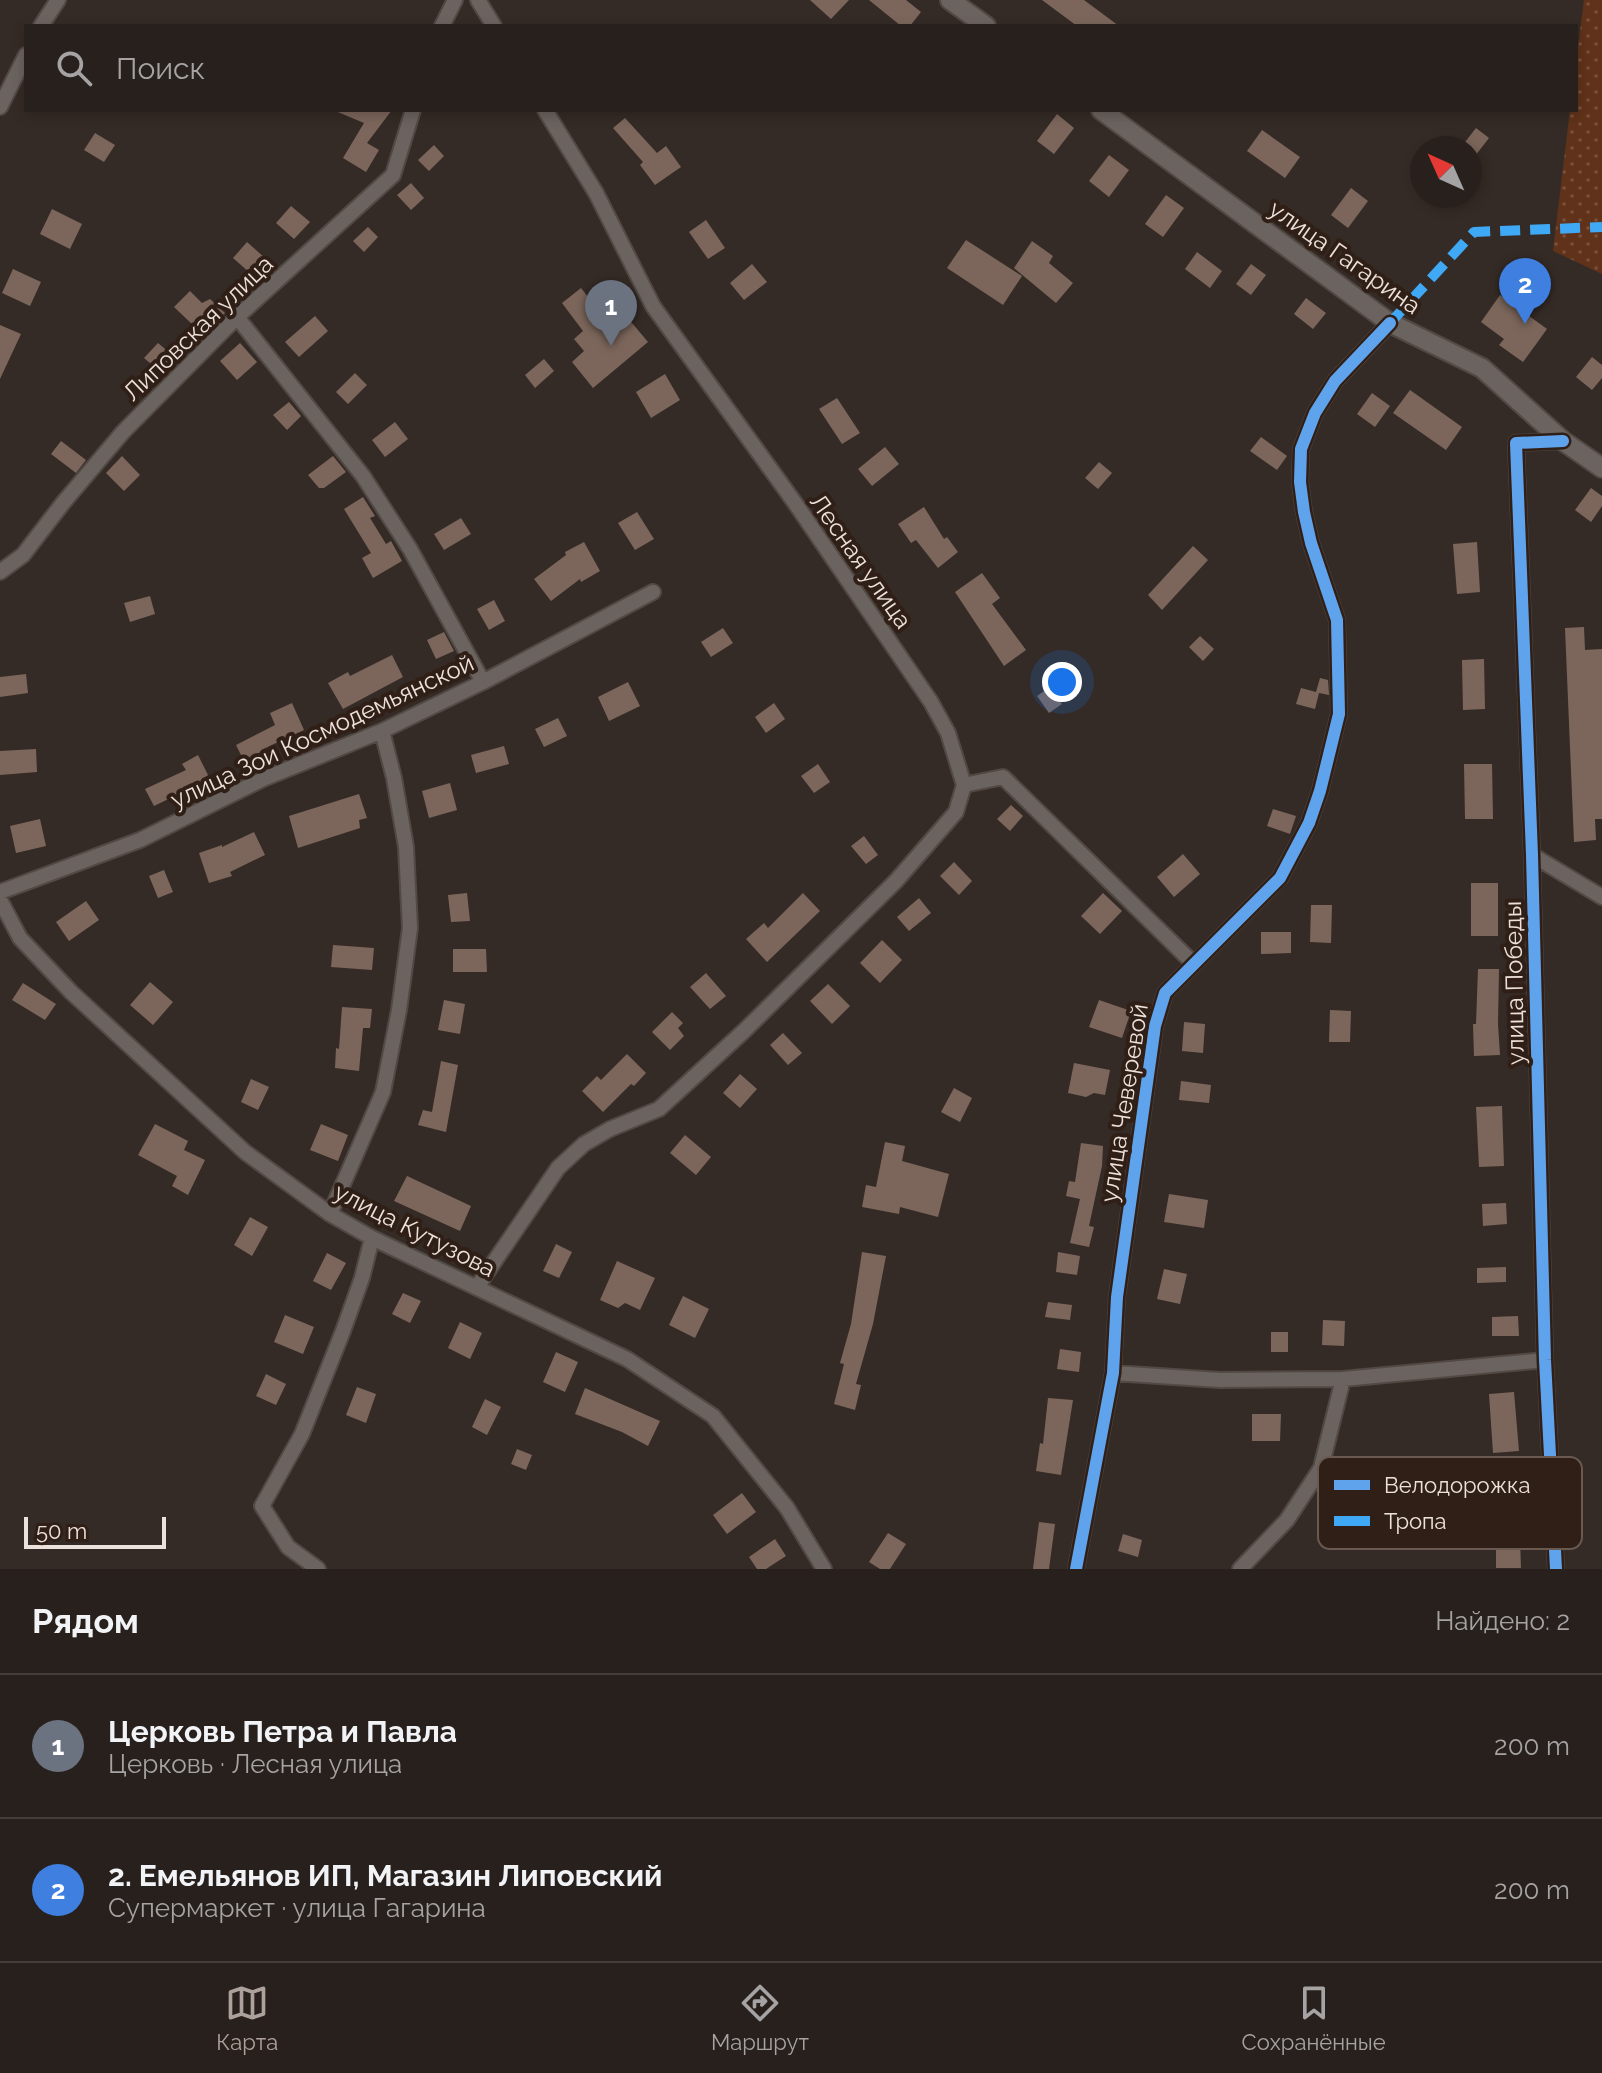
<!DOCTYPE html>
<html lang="ru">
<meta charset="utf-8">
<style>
body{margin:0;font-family:Raleway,sans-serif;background:#342d29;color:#f1f3f6}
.compass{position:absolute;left:1410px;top:136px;width:72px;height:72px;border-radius:50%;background:#28201c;box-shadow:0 4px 12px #0003;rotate:315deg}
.scale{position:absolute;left:24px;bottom:20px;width:142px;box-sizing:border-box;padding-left:8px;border:4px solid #ede1db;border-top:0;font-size:22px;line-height:28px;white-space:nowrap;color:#ede1db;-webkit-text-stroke:6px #301f16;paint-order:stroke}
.you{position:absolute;left:1062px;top:682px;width:28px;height:28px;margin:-20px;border:6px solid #fff;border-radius:50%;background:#1a73e8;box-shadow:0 0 0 12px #1a73e833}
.badge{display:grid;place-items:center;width:52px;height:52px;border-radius:50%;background:#ada19c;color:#fff;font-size:26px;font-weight:700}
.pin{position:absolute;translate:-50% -66px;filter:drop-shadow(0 2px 4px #0008)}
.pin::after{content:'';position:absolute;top:42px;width:28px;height:24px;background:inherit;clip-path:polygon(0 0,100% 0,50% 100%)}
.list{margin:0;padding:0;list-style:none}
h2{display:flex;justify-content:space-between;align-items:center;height:104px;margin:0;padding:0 32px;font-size:34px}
h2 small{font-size:26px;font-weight:400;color:#a5a3a3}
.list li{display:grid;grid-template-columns:52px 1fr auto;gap:24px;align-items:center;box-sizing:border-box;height:144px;padding:0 32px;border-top:2px solid #443e3b}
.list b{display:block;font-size:30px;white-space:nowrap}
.list p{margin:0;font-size:26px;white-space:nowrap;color:#a5a3a3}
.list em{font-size:26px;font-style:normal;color:#a5a3a3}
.icon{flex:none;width:44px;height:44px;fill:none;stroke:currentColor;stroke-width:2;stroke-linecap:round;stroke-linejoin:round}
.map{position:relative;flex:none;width:1602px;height:1569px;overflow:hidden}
.search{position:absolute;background:#28201c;box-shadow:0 4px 12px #0003;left:24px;right:24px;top:24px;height:88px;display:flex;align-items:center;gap:20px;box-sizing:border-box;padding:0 28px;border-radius:0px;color:#a5a3a3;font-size:30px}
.sheet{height:392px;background:#28201c}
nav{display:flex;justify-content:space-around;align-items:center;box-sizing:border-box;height:112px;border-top:2px solid #443e3b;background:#28201c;font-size:22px;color:#a5a3a3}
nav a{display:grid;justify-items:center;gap:4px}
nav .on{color:#ada19c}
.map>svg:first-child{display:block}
.park{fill:url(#park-dots)}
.building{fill:#7c665b}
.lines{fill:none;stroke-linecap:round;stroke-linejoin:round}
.minor-casing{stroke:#524944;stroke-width:18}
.tertiary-casing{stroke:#524944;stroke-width:22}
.minor{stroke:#6b635f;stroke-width:14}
.tertiary{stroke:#6b635f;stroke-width:18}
.quiet{stroke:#3fa9f5;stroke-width:10;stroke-dasharray:20 10;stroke-linecap:butt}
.cycleway-casing{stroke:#301f16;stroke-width:17}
.cycleway{stroke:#60a3ed;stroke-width:12}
.labels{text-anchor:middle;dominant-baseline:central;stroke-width:8;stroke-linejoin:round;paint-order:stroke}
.street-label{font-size:24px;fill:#ede1db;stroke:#301f16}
.key{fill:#301f16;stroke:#695951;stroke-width:2}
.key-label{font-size:22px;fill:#ede1db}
</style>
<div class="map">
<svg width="1602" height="1569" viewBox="0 0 1602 1569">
<defs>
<pattern id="park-dots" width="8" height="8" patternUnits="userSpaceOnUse" patternTransform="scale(2)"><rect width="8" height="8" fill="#603219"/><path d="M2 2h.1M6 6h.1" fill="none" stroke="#774f3a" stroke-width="1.8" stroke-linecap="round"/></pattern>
</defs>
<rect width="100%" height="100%" fill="#352b26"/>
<path class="park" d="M1584 0H1602V274L1553 251 1570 110H1576V63Z"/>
<path class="building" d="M810 0H849L831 19Z
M869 0H906L921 12 910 26H901Z
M1042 0H1084L1119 26H1077Z
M333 110H392L367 143 379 150 366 172 343 158 364 123Z
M1057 114 1074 128 1054 154 1037 141Z
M625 118 657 153 666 146 681 167 655 185 640 165 643 162 613 128Z
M1476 128 1489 138 1475 156 1470 152V148L1462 146Z
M1262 130 1300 157 1285 178 1247 151Z
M95 133 115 145 104 162 84 150Z
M434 145 444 156 429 171 418 160Z
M1109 155 1129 170 1109 197 1089 181Z
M411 183 424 198 411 210 397 195Z
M1351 188 1368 201 1348 228 1331 215Z
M1166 195 1184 208 1163 237 1145 224Z
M291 206 310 222 294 239 276 223Z
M52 209 82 224 70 249 40 234Z
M706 220 725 248 708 259 689 232Z
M368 227 378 237 364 252 353 241Z
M966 240 1022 276 1003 305 947 268Z
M1032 241 1053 256 1049 263 1073 283 1056 303 1014 268Z
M247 242 273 265 259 281 233 258Z
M1197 252 1222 271 1210 288 1185 269Z
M752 264 767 282 744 300 730 283Z
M1251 264 1266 275 1251 295 1236 284Z
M13 269 41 282 30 306 2 293Z
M581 288 602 315 616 304 648 342 593 388 572 362 584 351 574 339 583 331 562 303Z
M190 291 202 303 210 299 225 313 213 326 202 316 193 325 174 307Z
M1500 295 1547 329 1523 362 1499 345 1504 339 1481 322Z
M1306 298 1326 313 1313 329 1294 314Z
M315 316 328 331 299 357 285 342Z
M0 325 21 334 0 379Z
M158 343 176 358 163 374 144 358Z
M240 343 257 362 237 380 220 361Z
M1592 357 1602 365V378L1592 390 1576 377Z
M544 359 554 371 535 388 525 375Z
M355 373 367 385 348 404 336 392Z
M665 374 680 400 651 418 636 392Z
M1410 390 1462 427 1446 450 1393 413Z
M1372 393 1390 406 1375 427 1357 414Z
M837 398 860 433 842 444 819 409Z
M289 402 301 416 287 430 273 415Z
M395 422 408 439 385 457 372 440Z
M1261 437 1287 456 1277 470 1250 451Z
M61 441 86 460 76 473 51 454Z
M885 447 899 464 872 486 858 469Z
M122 456 140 475 124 491 106 473Z
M333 456 346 472 324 488H319L308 475Z
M1099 462 1112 473 1098 489 1085 478Z
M1591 488 1602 496V506L1591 522 1575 510Z
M363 497 375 516 370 518 386 544 391 541 402 561 373 578 362 558 371 553 344 509Z
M924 507 944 539 947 537 958 552 938 568 916 540 911 543 898 524Z
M637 512 654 539 635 550 618 523Z
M461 518 471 534 444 550 434 534Z
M584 542 600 571 581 582 580 579 551 601 534 579 566 555 565 552Z
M1477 542 1480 592 1457 594 1453 544Z
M1193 546 1208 560 1162 610 1148 595Z
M982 573 1000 598 992 604 1026 650 1004 666 955 592Z
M150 596 155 614 130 622 124 603Z
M494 600 505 621 489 630 477 609Z
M1584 627 1585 650 1602 649V819H1595L1596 840 1574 842 1565 628Z
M723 628 733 643 711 657 701 642Z
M444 632 454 651 436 659 427 640Z
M1200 636 1214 649 1203 661 1189 647Z
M392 655 403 677 343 709 328 683 348 672 350 676Z
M1484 659 1485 709 1463 710 1462 660Z
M26 674 28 693 0 697V677Z
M1320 678 1328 680 1329 695 1319 693 1315 709 1296 704 1301 688 1316 692Z
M628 682 640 706 609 721 598 697Z
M1050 687 1062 704 1049 713 1037 696Z
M292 703 304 730 261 750 262 752 244 761 236 745 275 725 270 713Z
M774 703 785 719 766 733 755 717Z
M558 718 567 736 544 747 535 729Z
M504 746 509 764 476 773 471 755Z
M36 749 37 772 0 775V751Z
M198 755 210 779 154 806 145 789 186 770 182 764Z
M818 764 830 782 814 793 801 776Z
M1464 764H1492L1493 819H1465Z
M450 783 457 810 429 818 422 791Z
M359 794 367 818 359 820 360 828 298 848 289 816Z
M1011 805 1023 816 1010 831 997 819Z
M1273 809 1296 816 1290 834 1267 826Z
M40 819 46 846 16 853 10 826Z
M254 832 265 855 230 872 232 876 209 883 199 853 222 845V847Z
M864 836 878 855 866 864 851 846Z
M1183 854 1200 874 1174 897 1157 877Z
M954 862 972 881 959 895 940 876Z
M164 870 173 892 158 898 149 876Z
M1471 883H1498V936H1471Z
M467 893 470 921 451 922 448 895Z
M803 893 820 911 767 962 746 939 764 923 768 928Z
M1103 893 1122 911 1100 934 1081 916Z
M919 898 931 913 909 931 897 917Z
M86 901 99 920 69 941 56 922Z
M1311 905H1332L1331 943 1310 942Z
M1261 932H1291V953L1261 954Z
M882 940 902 960 880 983 860 963Z
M333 945 374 948 372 970 331 967Z
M453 949H486L487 972H453Z
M1478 969H1499L1498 1024 1500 1055 1474 1056 1473 1024H1476Z
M706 973 726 996 710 1009 690 987Z
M150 982 173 1002 153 1025 130 1005Z
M23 983 56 1004 45 1020 12 1000Z
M828 984 850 1006 832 1024 810 1001Z
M444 1000 465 1004 460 1034 438 1030Z
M1099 1000 1131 1011 1122 1038 1089 1027Z
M342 1007 372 1009 370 1028H363L359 1071 335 1068 336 1048 339 1049Z
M1330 1010 1351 1011 1350 1042H1329Z
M672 1012 683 1023 678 1028 684 1036 670 1050 652 1032Z
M1184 1022 1205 1024 1203 1053 1182 1051Z
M783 1033 802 1053 788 1065 770 1045Z
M627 1054 646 1073 634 1086 631 1084 603 1112 582 1091 597 1076 601 1080Z
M441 1061 458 1065 446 1132 418 1125 423 1110 432 1112Z
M1074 1063 1110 1070 1105 1095 1094 1093 1086 1097 1068 1093Z
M740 1074 757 1089 740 1108 723 1093Z
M251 1079 269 1087 258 1110 241 1102Z
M1181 1081 1211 1085 1209 1103 1179 1100Z
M954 1088 972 1098 960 1122 941 1112Z
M1502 1106 1504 1166 1479 1167 1476 1107Z
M155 1124 188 1141 184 1150 205 1160 188 1195 172 1186 177 1176 138 1155Z
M321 1124 348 1135 338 1161 310 1150Z
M685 1135 711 1157 696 1175 670 1153Z
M885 1142 905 1146 902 1161 949 1174 938 1217 900 1207 899 1214 862 1207 866 1185 876 1187Z
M1081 1143 1103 1146 1102 1166 1089 1226 1094 1227 1089 1247 1070 1243 1080 1199 1066 1196 1069 1181 1075 1182Z
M407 1176 471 1206 460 1231 394 1201Z
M1169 1194 1208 1200 1204 1228 1164 1222Z
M1506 1203 1507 1224 1483 1226 1482 1204Z
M250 1217 268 1227 252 1256 234 1245Z
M556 1244 572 1252 559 1278 543 1271Z
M862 1252 886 1256 873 1324 856 1384 861 1385 855 1410 834 1404 844 1364 840 1363 851 1324Z
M1058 1252 1080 1256 1077 1275 1056 1272Z
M327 1253 346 1263 331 1290 313 1281Z
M617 1261 655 1278 640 1310 625 1303 618 1308 600 1300Z
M1506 1267V1282L1477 1283V1268Z
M1164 1269 1187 1274 1180 1304 1157 1299Z
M403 1293 421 1301 410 1323 392 1314Z
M683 1296 709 1309 695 1338 669 1325Z
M1048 1302 1072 1305 1070 1320 1045 1317Z
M285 1315 314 1327 303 1354 274 1342Z
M1518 1316 1519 1336H1492V1317Z
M1323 1320 1345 1321 1344 1346 1322 1345Z
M460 1322 482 1333 470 1359 448 1348Z
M1271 1332H1288V1352H1271Z
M1060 1349 1081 1352 1079 1372 1057 1369Z
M556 1352 578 1362 565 1392 543 1382Z
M266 1374 286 1384 276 1405 256 1396Z
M357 1387 376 1394 366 1423 346 1415Z
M585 1388 660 1421 648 1446 622 1432 575 1414Z
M1514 1392 1519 1451 1493 1453 1489 1394Z
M1048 1398 1073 1400 1061 1475 1036 1471 1040 1443 1043 1444Z
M485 1399 501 1407 487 1435 472 1427Z
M1252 1414H1281L1280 1441H1252Z
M517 1449 532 1455 526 1470 511 1464Z
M742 1493 756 1512 727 1534 713 1515Z
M1519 1509 1521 1568H1496V1510Z
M1039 1522 1055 1524 1049 1569H1033Z
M888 1533 906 1544 890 1569H880L869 1562Z
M1123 1534 1142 1540 1138 1557 1118 1551Z
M775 1539 786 1556 766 1569H757L749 1557Z"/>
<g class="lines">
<defs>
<path id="minor" d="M478 0 494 26
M41 26 58 0
M442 26 455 0
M0 107 26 55
M545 110 596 193 653 306 795 503 931 702 948 733 964 785 1003 777 1193 963
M237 317 363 476 410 549 483 682
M0 572 23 555 63 503 123 432 237 317 393 175 413 110
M1532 855 1602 897
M0 892 140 840 263 779 382 731 483 682 653 592
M0 900 20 938 71 992 245 1152 330 1214 372 1238 627 1359 713 1416 787 1508 824 1569
M330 1214 383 1092 399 1010 410 928 406 847 394 778 382 731
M477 1287 558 1168 584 1144 610 1129 659 1109 744 1031 896 881 956 812 964 785
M1113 1373 1220 1380 1343 1379 1545 1360
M318 1569 288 1547 262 1506 302 1434 343 1331 362 1278 372 1238
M1076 1569 1113 1373 1117 1297 1155 1026 1165 993 1280 878 1309 823 1320 791 1339 714 1337 620 1311 543 1304 512 1300 482 1301 449 1315 413 1335 381 1390 323
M1240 1569 1287 1520 1321 1468 1343 1379
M1556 1569 1545 1360 1532 855 1516 443 1563 441"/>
<path id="tertiary" d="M950 0 986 26
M1101 110 1390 323 1482 368 1563 441 1602 468"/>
</defs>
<use href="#minor" class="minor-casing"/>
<use href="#tertiary" class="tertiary-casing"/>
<use href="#minor" class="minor"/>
<use href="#tertiary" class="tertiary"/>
<path class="quiet" d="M1390 323 1474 232 1602 227"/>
<defs>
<path id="cycleway" d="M1076 1569 1113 1373 1117 1297 1155 1026 1165 993 1280 878 1309 823 1320 791 1339 714 1337 620 1311 543 1304 512 1300 482 1301 449 1315 413 1335 381 1390 323
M1556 1569 1545 1360 1532 855 1516 443 1563 441"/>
</defs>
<use href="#cycleway" class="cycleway-casing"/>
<use href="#cycleway" class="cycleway"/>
</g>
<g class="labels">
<g class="street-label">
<text transform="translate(1345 257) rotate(35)">улица Гагарина</text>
<text transform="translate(198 328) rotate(-44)">Липовская улица</text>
<text transform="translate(861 561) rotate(55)">Лесная улица</text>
<text transform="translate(322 731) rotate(-25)">улица Зои Космодемьянской</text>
<text transform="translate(1514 983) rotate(-91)">улица Победы</text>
<text transform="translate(1124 1103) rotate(-81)">улица Чеверевой</text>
<text transform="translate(415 1230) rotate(27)">улица Кутузова</text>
</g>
</g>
<rect x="1318" y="1457" width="264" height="92" rx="12" class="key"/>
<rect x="1334" y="1480" width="36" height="10" fill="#60a3ed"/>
<rect x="1334" y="1516" width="36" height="10" fill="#3fa9f5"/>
<g class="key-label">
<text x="1384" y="1493">Велодорожка</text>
<text x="1384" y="1529">Тропа</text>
</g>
</svg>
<svg class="compass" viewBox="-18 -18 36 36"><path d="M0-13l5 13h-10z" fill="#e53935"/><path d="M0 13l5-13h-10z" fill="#a5a3a3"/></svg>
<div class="scale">50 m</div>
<div class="you"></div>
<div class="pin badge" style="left:611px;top:346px;background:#6b7280">1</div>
<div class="pin badge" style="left:1525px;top:324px;background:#3f7fe0">2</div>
<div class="search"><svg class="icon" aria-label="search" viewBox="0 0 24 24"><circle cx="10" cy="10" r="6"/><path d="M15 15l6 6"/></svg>Поиск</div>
</div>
<section class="sheet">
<h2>Рядом<small>Найдено: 2</small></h2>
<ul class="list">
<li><span class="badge" style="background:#6b7280">1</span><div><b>Церковь Петра и Павла</b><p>Церковь · Лесная улица</p></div><em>200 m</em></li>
<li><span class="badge" style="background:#3f7fe0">2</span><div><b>2. Емельянов ИП, Магазин Липовский</b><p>Супермаркет · улица Гагарина</p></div><em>200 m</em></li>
</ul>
</section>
<nav>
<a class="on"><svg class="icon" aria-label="map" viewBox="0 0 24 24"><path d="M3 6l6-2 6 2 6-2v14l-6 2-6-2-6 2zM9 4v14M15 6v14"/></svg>Карта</a>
<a><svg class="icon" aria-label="directions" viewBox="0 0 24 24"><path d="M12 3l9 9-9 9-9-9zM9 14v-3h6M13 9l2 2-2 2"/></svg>Маршрут</a>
<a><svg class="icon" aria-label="saved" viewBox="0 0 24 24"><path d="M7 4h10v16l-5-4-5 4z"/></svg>Сохранённые</a>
</nav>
